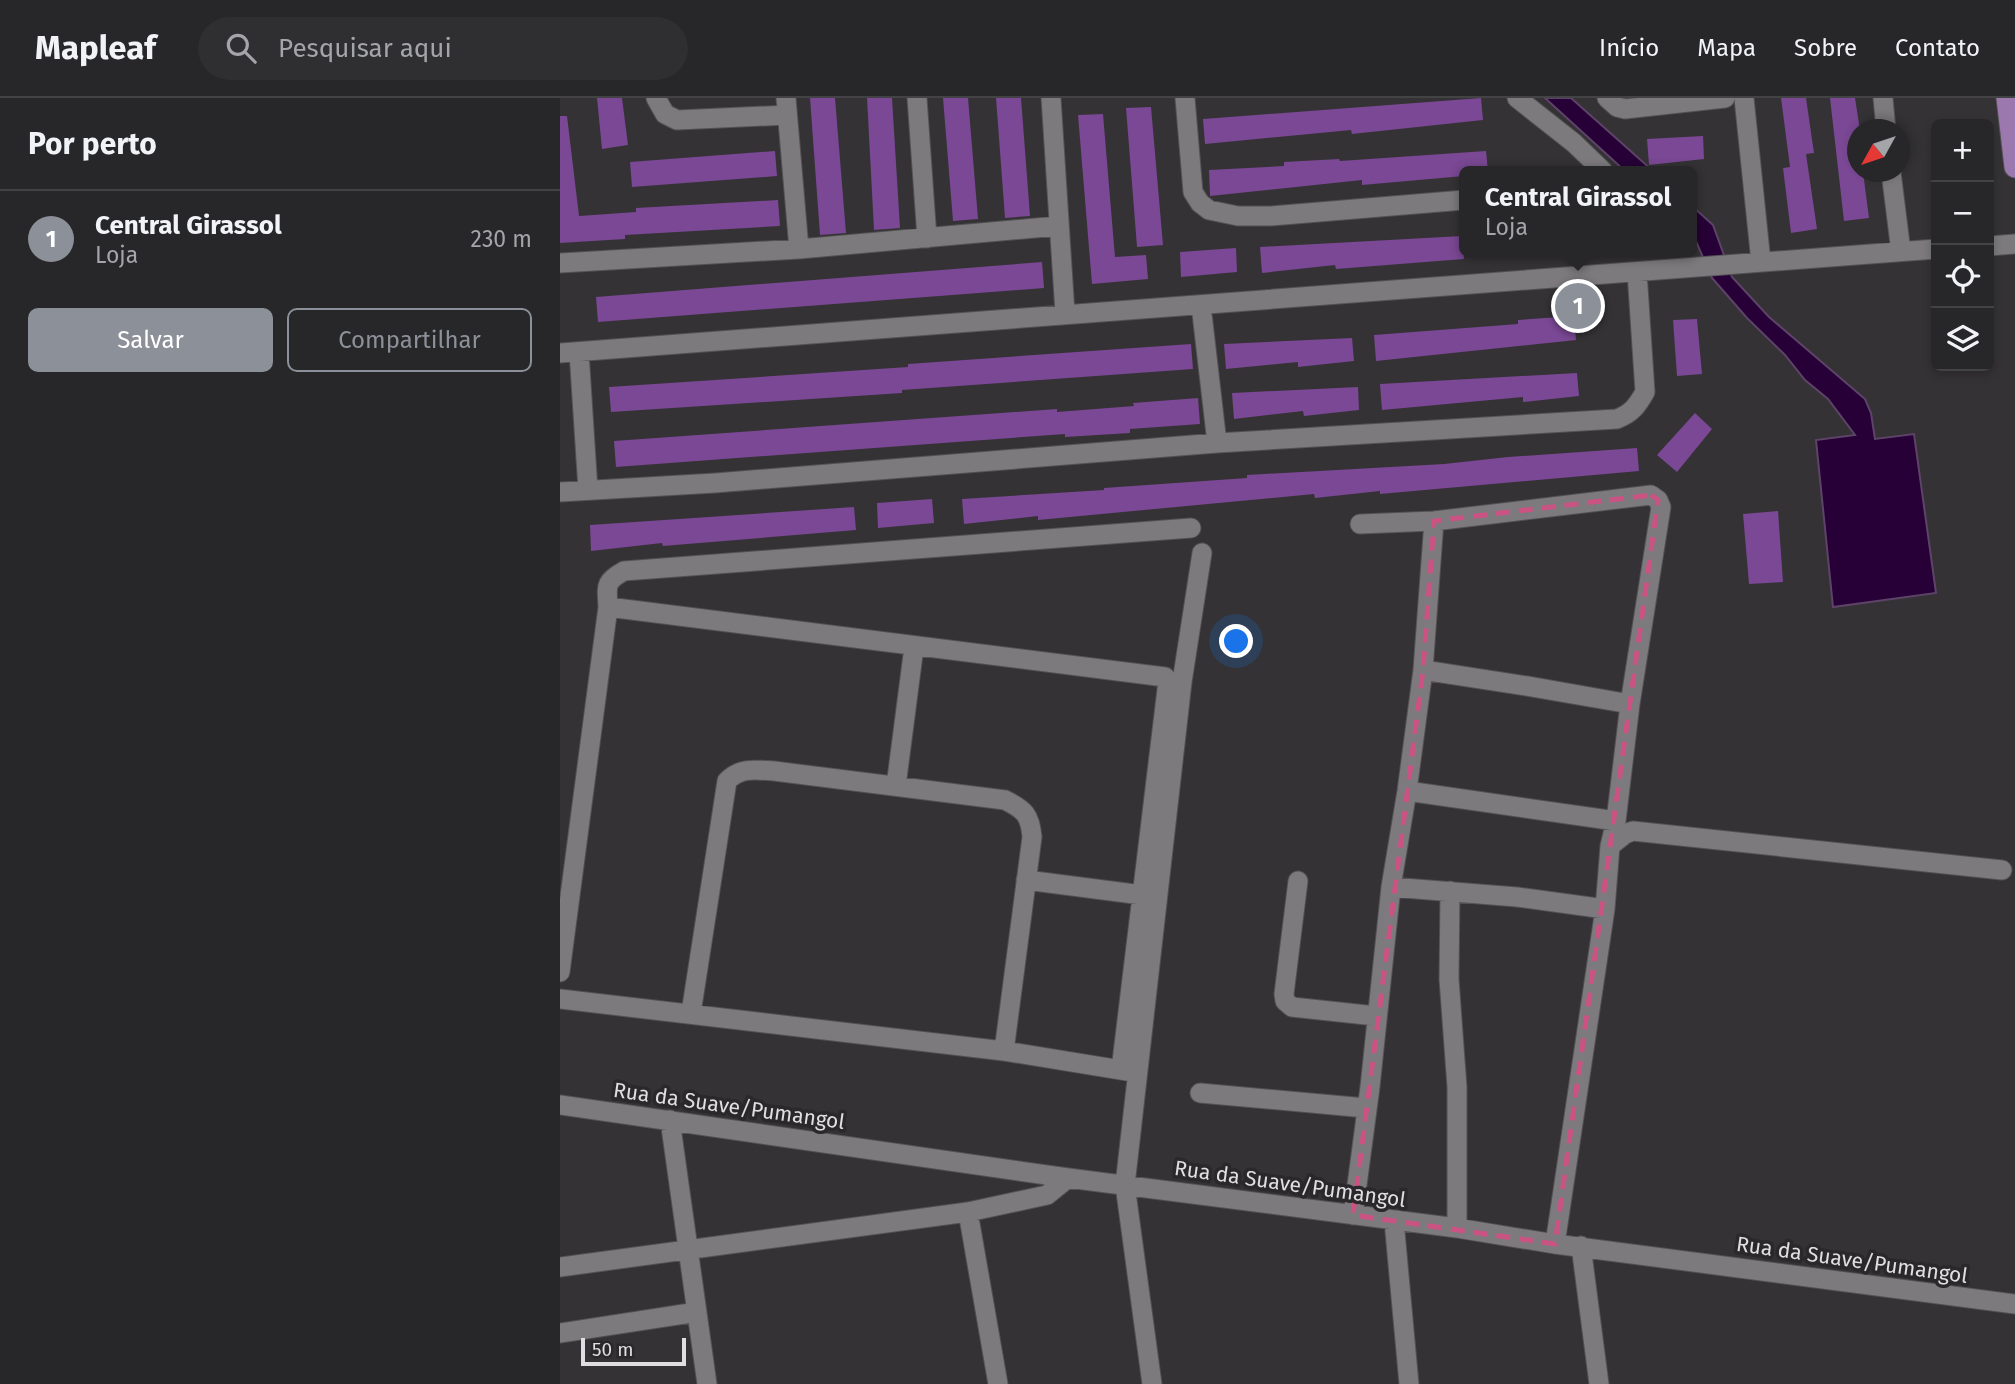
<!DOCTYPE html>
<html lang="pt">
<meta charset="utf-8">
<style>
body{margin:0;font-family:"Fira Sans",sans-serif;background:#2f2e30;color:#f1f3f6}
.controls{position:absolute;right:21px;top:21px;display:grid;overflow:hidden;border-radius:10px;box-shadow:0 4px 10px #0003}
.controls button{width:63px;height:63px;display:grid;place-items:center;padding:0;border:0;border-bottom:2px solid #434345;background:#272628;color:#f1f3f6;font:35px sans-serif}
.compass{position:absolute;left:1287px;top:21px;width:63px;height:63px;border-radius:50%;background:#272628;box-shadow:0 4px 10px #0003;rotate:230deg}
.scale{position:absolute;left:21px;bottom:18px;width:105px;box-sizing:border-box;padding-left:7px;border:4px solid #e0dee0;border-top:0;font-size:19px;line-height:24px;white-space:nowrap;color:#e0dee0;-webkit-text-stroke:5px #2a282b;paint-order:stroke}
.you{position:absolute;left:677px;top:544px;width:24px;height:24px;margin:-18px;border:5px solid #fff;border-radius:50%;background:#1a73e8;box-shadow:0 0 0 10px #1a73e833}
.badge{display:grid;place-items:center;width:46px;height:46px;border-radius:50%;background:#8c9099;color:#fff;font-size:23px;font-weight:700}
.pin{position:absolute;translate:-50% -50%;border:4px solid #fff;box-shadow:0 2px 7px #0006}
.popup{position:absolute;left:899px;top:68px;width:238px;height:91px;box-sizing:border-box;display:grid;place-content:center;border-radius:10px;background:#272628;filter:drop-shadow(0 2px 5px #0005);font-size:23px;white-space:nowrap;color:#a4a5a8}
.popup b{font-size:26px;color:#f1f3f6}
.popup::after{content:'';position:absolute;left:50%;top:100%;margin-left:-14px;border:14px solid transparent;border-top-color:#272628}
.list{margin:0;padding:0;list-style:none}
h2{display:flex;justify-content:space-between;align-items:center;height:91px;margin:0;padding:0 28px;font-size:30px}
h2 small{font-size:23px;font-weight:400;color:#a4a5a8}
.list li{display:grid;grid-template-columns:46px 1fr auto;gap:21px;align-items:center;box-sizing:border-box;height:98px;padding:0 28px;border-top:2px solid #434345}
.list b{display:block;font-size:26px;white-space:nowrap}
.list p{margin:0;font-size:23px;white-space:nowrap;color:#a4a5a8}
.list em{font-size:23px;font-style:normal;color:#a4a5a8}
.actions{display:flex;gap:14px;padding:21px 28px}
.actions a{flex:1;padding:16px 0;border:2px solid #8c9099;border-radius:10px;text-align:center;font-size:24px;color:#8c9099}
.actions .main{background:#8c9099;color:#fff}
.icon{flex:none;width:38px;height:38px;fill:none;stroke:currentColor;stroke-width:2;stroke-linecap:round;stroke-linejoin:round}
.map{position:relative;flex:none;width:1455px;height:1286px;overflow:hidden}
header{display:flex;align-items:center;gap:42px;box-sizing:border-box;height:98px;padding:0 35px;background:#272628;border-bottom:2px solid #434345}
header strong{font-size:33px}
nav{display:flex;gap:38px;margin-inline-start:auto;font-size:24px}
.search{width:490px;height:63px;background:#2f2e30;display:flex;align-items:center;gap:18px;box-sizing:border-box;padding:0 24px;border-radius:38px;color:#a4a5a8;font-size:26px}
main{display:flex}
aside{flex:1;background:#272628}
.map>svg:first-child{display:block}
.water{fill:#260036;stroke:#5e4369;stroke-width:2}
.building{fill:#7a4894}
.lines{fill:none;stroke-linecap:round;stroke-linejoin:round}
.minor-casing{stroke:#535154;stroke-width:21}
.major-casing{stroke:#535154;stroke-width:23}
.minor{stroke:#7c7a7d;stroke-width:19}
.major{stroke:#9b78ae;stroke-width:21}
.marked{fill:none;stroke:#cb5383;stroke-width:5;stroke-dasharray:14 9;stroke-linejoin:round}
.labels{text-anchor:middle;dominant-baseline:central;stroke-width:7;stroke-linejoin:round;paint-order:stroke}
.street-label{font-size:21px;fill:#e0dee0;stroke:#2a282b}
</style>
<header>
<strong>Mapleaf</strong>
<div class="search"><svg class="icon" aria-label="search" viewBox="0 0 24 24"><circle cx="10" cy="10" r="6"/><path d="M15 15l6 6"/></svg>Pesquisar aqui</div>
<nav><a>Início</a><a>Mapa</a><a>Sobre</a><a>Contato</a></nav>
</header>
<main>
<aside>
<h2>Por perto<small></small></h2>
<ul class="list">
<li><span class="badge">1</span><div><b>Central Girassol</b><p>Loja</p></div><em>230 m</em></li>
</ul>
<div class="actions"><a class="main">Salvar</a><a>Compartilhar</a></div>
</aside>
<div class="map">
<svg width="1455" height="1286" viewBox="0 0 1455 1286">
<rect width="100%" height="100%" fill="#343235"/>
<path class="water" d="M985 0H1011L1093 73H1065Z
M1132 108 1153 127 1172 179 1209 219 1305 301 1311 315 1315 341 1354 336 1376 495 1273 509 1256 342 1295 337 1268 301 1245 282 1225 257 1187 220 1152 180 1132 134Z"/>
<path class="building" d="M37 0H62L68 47 42 51Z
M250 0H275L286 135 260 137Z
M307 0H332L340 130 314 132Z
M383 0H408L418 121 393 123Z
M436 0H461L470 118 445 120Z
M921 0 923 22 792 36 791 32 645 46 643 21Z
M1221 0H1246L1254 55 1246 56 1257 131 1231 135 1223 70 1230 69Z
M1270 0H1295L1300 32H1298V74H1303L1309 120 1284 123Z
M591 9 603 147 577 149 566 10Z
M543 16 555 159 586 157 588 181 532 186 518 17Z
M0 18H7L19 118 76 114V110L218 102 220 128 65 137V141L0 145Z
M1143 38 1144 61 1089 67 1087 41Z
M215 53 217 78 72 89 70 64Z
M926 53 928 73H904V78L802 87V82L650 98 649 72 724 68V64L779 61 780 63Z
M902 138 904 161 776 171 775 167 702 175 700 149Z
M676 150 677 174 621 179 620 154Z
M482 164 484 190 38 224 36 199Z
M1014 218 1016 242 816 263 814 237 958 226V222Z
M1137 221 1142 276 1117 278 1113 222Z
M792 240 794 263 738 269V264L666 271 664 246Z
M631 246 633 271 342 292V295L51 314 49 289 348 269V266Z
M1017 275 1019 298 963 304V299L822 312 820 286Z
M798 289 799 312 744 318 743 313 674 321 672 295Z
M638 300 640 326 570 331V335L505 339V336L56 369 54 343 497 311V314L574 308 573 305Z
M1135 315 1152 331 1117 374 1097 357Z
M1077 350 1079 373 820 396V393L755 400 754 396 478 422V418L404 426 402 401 544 392V390L687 380V377L884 366 948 359Z
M372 401 374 425 318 430 317 405Z
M294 409 296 432 103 448 102 445 31 453 30 427Z
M1218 413 1223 484 1189 486 1183 416Z"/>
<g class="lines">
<defs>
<path id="minor" d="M96 0 105 16 117 22 227 17
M226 0 239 151
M357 0 367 140
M491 0 505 215
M625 0 633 94 640 105 649 112 678 118H711L904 102
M957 0 1014 45 1043 73
M1047 0 1057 9 1065 11 1165 0
M1184 0 1201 164
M1323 0 1326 32
M1331 74 1341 154
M1429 148 1455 146
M0 165 239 151 498 128
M641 207 657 345
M19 254 28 392
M0 255 1376 151
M0 394 155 385 657 345 1057 321C1072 315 1077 308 1085 294L1077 174
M800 426 874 423 1091 397 1098 402 1101 409 1070 606 1056 723 1050 748 1045 811 995 1146
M48 509 605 579 608 583 561 972
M863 572 967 588 1070 606
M336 688 354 549
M847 693 1056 723
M1050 748 1065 736 1073 733 1442 772
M466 782 582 797
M738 783 724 896 725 903 732 909 816 918
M831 789 957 799 1045 811
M890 793 889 881 897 989V1130
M0 874 48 509C47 488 44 484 64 473L631 430
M0 901 444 953 573 974
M131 915 167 683C181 669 195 672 214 673L445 702C465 712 470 717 472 739L444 953
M640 995 806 1010
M0 1007 508 1080 897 1130 995 1146 1455 1206
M110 1022 147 1286
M408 1114 438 1286
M793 1117 810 989 831 789 847 693 863 572 874 423
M834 1123 849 1286
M1021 1148 1039 1286
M0 1169 408 1114 487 1097 508 1080
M0 1235 137 1214
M592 1286 565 1087 622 584 642 455"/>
<path id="major" d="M1447 0 1455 69"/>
</defs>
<use href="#minor" class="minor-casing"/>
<use href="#major" class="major-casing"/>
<use href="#minor" class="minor"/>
<use href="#major" class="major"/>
</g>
<path class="marked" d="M1091 397 1098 402 995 1146 793 1117 863 572 874 423Z"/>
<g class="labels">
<g class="street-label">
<text transform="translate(169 1008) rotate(8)">Rua da Suave/Pumangol</text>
<text transform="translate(730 1086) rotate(8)">Rua da Suave/Pumangol</text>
<text transform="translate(1292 1162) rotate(8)">Rua da Suave/Pumangol</text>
</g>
</g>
</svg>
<div class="controls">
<button>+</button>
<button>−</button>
<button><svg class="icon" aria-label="locate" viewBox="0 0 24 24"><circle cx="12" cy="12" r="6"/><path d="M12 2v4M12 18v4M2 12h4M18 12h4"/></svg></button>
<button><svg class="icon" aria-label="layers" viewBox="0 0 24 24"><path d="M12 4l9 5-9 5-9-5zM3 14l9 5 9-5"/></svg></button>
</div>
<svg class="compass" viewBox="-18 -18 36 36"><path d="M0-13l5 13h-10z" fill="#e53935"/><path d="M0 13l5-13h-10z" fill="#a4a5a8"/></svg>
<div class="scale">50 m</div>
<div class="you"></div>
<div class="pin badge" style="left:1018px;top:208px">1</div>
<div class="popup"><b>Central Girassol</b>Loja</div>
</div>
</main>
